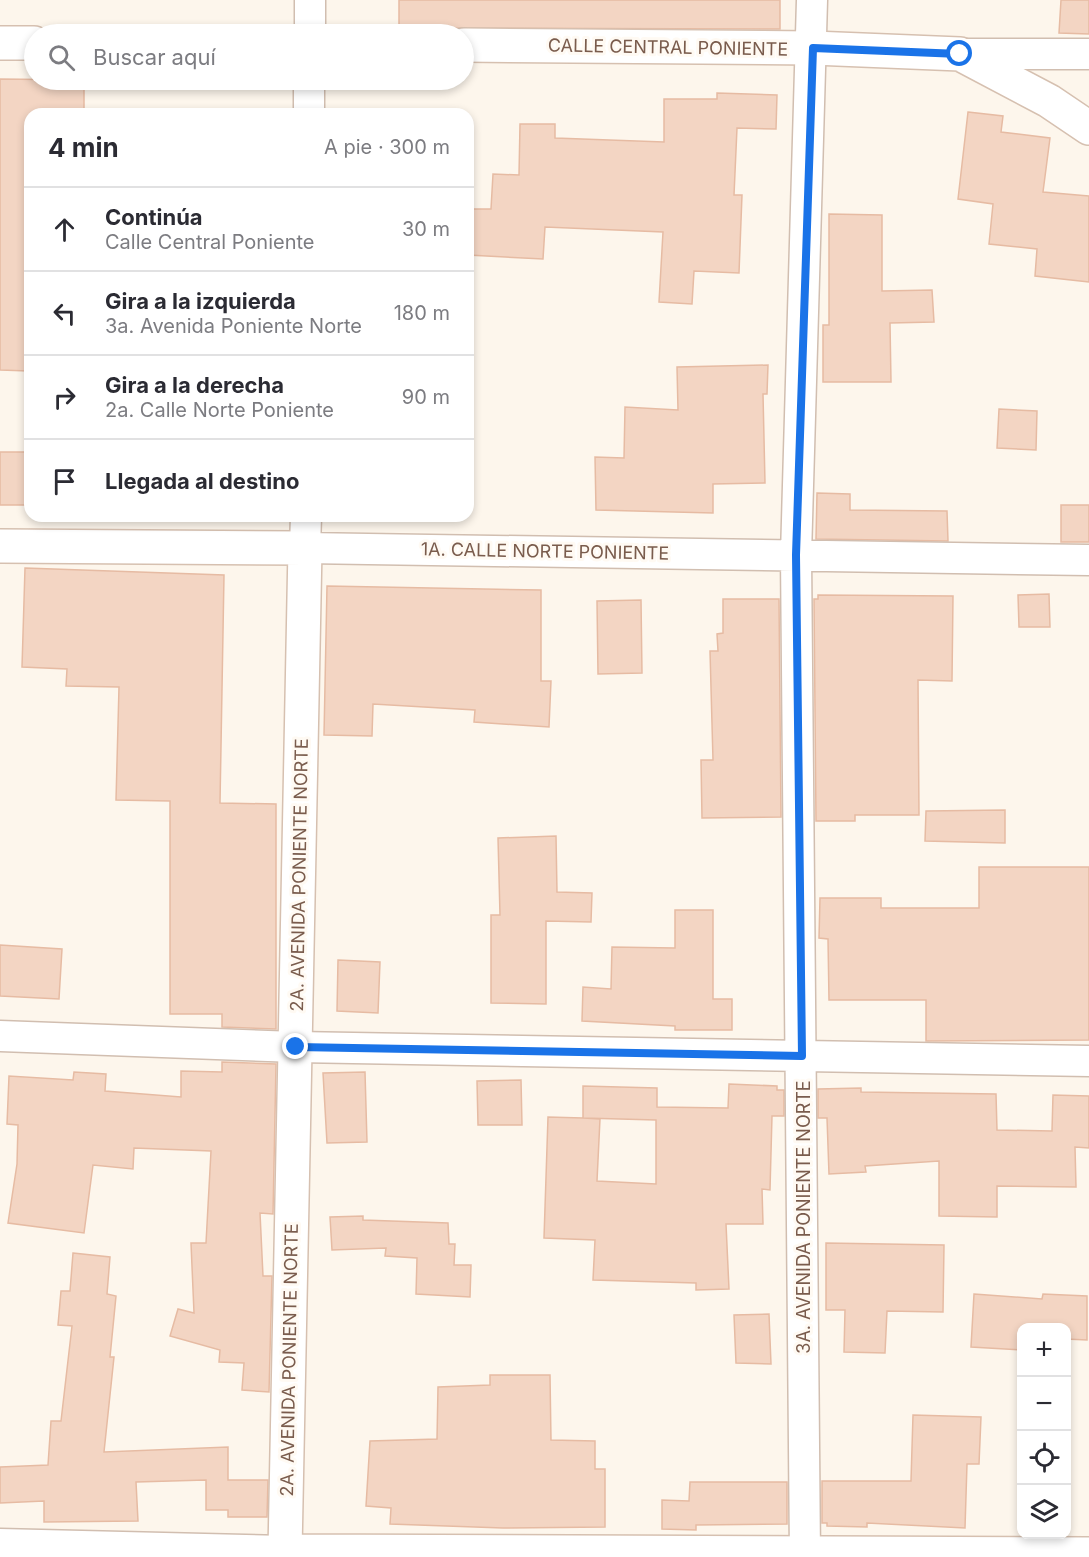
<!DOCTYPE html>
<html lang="es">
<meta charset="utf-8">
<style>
body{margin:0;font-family:Inter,sans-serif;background:#f7f7f7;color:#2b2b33}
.controls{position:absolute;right:18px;bottom:18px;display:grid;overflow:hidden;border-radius:12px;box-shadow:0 3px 9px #0003}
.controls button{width:54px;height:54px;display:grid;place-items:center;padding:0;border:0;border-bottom:2px solid #e1e1e2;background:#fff;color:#2b2b33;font:30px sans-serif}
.stop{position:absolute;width:18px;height:18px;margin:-14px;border:4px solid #1a73e8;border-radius:50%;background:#fff}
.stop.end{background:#1a73e8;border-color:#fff;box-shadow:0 2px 6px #0008}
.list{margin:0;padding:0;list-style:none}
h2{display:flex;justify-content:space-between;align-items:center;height:78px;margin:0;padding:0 24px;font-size:26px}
h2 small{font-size:20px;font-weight:400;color:#7c7c81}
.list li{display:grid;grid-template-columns:39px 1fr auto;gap:18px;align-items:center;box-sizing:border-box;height:84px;padding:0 24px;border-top:2px solid #e1e1e2}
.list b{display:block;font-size:22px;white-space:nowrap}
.list p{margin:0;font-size:20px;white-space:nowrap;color:#7c7c81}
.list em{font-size:20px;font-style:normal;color:#7c7c81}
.icon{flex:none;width:33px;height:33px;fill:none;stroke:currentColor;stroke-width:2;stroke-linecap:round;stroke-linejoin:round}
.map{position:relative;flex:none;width:1089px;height:1557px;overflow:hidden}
.search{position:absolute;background:#fff;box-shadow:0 3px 9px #0003;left:24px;top:24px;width:450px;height:66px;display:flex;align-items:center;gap:15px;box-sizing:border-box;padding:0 21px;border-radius:33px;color:#7c7c81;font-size:22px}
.panel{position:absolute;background:#fff;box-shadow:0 3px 9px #0003;left:24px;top:108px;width:450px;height:414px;border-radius:18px}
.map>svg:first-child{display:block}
.building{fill:#f3d5c3;stroke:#e6bba3;stroke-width:1.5;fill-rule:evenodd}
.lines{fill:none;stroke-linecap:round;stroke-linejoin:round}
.street-casing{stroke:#d1beb0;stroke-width:33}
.secondary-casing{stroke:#d6c0b0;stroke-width:36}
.street{stroke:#fff;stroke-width:30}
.secondary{stroke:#fff;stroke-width:33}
.route{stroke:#1a73e8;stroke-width:8}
.labels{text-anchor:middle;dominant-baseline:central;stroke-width:6;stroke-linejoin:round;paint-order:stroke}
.street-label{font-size:18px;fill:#7a5c4d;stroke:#fffaf3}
</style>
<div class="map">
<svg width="1089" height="1557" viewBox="0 0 1089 1557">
<rect width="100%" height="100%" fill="#fdf6ec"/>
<path class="building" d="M399 0H780V29L399 28Z
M1061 0H1089V34L1059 33Z
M0 79 84 80V114H30V141H28V371L0 370Z
M717 93 777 95 776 129 737 128 734 195H742L739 273 694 271 692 304 659 302 663 232 545 227 543 259 468 255V209H491L493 174 519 175 520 124H555V138L664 142V99H717Z
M968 112 1003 116 1001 132 1050 138 1043 192 1089 196V282L1035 276 1037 249 989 244 993 204 958 199Z
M829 214 882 215V291L932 290 934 322 890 323 891 382H823V325H829Z
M768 365 767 394H763L765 483 713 484V513L596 510 595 457 624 458 625 407 678 410 677 367Z
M999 409 1037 411 1036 450 997 448Z
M0 452H30V505H0Z
M817 493 850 494V510L947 511 948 541 816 539Z
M1061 505H1089V542H1061Z
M25 568 224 575 220 803 276 804V1029L222 1027V1014H170V801L116 800 119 687 66 686 67 669 22 667Z
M327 586 541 590V681H551L549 727 474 722 475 710 373 704 372 736 324 735Z
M1049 594 1050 627H1019L1018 595Z
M818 595 953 596 952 681 918 680 919 815H855V821H816L814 599H818Z
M723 599H779L781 817 702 818 701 760H713L710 651H718L717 634 723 633Z
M641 600 642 673 598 674 597 601Z
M1005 810V843L925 841 926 811Z
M556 836 557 892 592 893 591 922 546 921V1004L491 1003V915H500L498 838Z
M979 867H1089V1040L926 1041V1000H829L828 939 819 938 820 898H881V908H979Z
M675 910H713V999H732V1030H675V1026L582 1021 583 987 611 989 612 947 675 948Z
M0 945 62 949 59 999 0 996Z
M338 960 380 962 378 1013 337 1011Z
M222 1062 276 1064 273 1214 260 1213 263 1276H272L269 1392 242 1390 244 1363 219 1362 220 1350 170 1336 178 1309 194 1313 191 1243H206L211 1151 134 1148 133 1169 93 1165 84 1233 8 1223 17 1164 18 1125 7 1124 9 1076 73 1080 74 1072 106 1074 105 1091 181 1097V1071L222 1072Z
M365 1072 367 1142 327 1143 323 1073Z
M521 1080 522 1125H478L477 1081Z
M729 1084 777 1086V1090H784V1116H772L770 1190 762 1189 763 1224H726L729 1289 696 1290V1283L593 1280 595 1240 544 1238 548 1117 583 1118V1086L657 1088V1107L728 1108ZM583 1118 656 1120V1184L597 1181 600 1119Z
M861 1088V1092L996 1094 997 1130 1052 1131 1053 1095 1089 1096V1148L1075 1147 1076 1187 997 1186V1217L939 1216V1161L865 1166 866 1172 829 1174 827 1118H818V1089Z
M363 1216V1220L448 1223 449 1244H455L454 1265H471L470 1297 416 1294 417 1258 385 1256 386 1248 332 1250 330 1217Z
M826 1243 944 1245 943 1312 887 1311 885 1353 844 1352 845 1310H826Z
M73 1253 110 1257 107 1294 116 1296 110 1357H114L104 1452 228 1447V1480H268L267 1517H228V1510H206V1480L136 1482 138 1521 44 1522V1501L0 1503V1467L48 1465 51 1421H61L72 1326 58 1325 61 1291H70Z
M974 1294 1042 1299 1043 1294 1087 1296V1340L1066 1339V1328H1022V1350L971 1347Z
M769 1314 771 1364 736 1363 734 1315Z
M490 1375H550L551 1440 595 1441V1469H605V1527L503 1528 390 1524 391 1508 366 1506 370 1441 437 1439 438 1387 490 1385Z
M913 1415 981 1417 979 1464H967L965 1528 867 1523V1527L827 1526V1523H822V1481H911Z
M690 1482H787V1524L696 1525V1530L662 1529V1500L689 1501Z"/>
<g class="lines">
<defs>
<path id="street" d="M310 34V0
M960 54H1089
M309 114V80
M306 516 305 548 1089 560
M0 1036 296 1047 1089 1061
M0 1544 285 1551V1557
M805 1557 796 555 812 0"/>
<path id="secondary" d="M0 43H34
M464 45 813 48 960 54 1049 101 1089 128
M0 546 305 548 285 1551 1089 1554"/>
</defs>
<use href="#street" class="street-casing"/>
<use href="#secondary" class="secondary-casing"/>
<use href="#street" class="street"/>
<use href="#secondary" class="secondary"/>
</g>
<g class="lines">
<path class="route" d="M296 1047 802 1056 796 555 813 48 960 54"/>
</g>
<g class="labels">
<g class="street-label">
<text transform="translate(668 47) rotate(1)">CALLE CENTRAL PONIENTE</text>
<text transform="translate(545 551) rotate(1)">1A. CALLE NORTE PONIENTE</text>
<text transform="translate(299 875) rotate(-89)">2A. AVENIDA PONIENTE NORTE</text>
<text transform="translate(803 1217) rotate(-90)">3A. AVENIDA PONIENTE NORTE</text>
<text transform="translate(289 1360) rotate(-89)">2A. AVENIDA PONIENTE NORTE</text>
</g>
</g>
</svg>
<div class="controls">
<button>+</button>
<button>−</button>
<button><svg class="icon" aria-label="locate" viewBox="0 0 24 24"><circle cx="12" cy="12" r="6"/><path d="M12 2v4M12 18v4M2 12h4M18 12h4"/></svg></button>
<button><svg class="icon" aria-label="layers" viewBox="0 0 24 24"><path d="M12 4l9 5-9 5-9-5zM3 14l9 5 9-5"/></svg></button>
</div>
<div class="stop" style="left:960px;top:54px"></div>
<div class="stop end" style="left:296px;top:1047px"></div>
<div class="search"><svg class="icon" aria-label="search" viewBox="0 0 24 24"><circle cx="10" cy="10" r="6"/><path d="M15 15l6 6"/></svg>Buscar aquí</div>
<section class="panel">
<h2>4 min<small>A pie · 300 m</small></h2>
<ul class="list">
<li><svg class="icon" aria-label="ahead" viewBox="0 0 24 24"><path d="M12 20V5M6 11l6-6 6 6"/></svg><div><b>Continúa</b><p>Calle Central Poniente</p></div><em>30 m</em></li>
<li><svg class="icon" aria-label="left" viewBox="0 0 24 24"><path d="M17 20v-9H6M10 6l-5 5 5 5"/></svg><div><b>Gira a la izquierda</b><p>3a. Avenida Poniente Norte</p></div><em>180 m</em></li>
<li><svg class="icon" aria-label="right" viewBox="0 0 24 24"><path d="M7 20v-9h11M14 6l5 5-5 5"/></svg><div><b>Gira a la derecha</b><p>2a. Calle Norte Poniente</p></div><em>90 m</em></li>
<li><svg class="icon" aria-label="arrive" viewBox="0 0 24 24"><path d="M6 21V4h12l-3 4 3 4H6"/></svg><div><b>Llegada al destino</b></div></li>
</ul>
</section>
</div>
